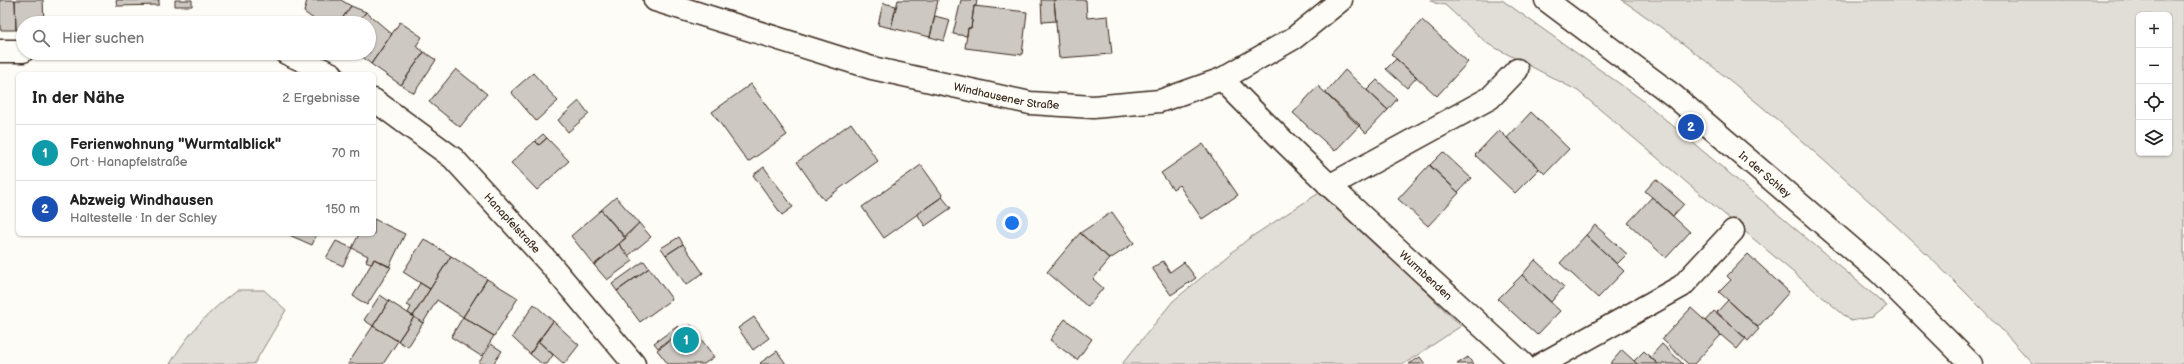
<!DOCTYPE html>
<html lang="de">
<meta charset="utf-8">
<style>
body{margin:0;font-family:"Balsamiq Sans",sans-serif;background:#f2f2f2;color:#222}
.controls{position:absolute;right:12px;top:12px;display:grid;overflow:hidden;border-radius:6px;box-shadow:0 1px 3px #0004}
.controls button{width:36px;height:36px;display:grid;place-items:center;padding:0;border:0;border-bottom:1px solid #e0e0e0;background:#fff;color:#222;font:20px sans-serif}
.you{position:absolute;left:1012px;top:223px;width:14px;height:14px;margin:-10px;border:3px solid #fff;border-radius:50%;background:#1a73e8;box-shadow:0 0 0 6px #1a73e833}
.badge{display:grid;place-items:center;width:26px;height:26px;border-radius:50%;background:#c8321e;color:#fff;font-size:13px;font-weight:700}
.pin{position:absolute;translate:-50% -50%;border:2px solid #fff;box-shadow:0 1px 4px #0006}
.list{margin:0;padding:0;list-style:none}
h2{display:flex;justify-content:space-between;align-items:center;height:52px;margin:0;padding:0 16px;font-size:17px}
h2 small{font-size:13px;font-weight:400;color:#767676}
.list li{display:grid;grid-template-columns:26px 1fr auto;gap:12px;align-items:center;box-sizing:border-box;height:56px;padding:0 16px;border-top:1px solid #e0e0e0}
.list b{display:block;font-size:15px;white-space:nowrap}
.list p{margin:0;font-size:13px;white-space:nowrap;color:#767676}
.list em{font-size:13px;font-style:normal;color:#767676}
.icon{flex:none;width:22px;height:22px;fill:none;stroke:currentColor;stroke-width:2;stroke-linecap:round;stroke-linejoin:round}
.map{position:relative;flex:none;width:2184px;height:364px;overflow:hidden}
.search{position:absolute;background:#fff;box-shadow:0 1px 3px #0004;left:16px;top:16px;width:360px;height:44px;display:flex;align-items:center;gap:10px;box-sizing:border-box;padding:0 14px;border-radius:22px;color:#767676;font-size:15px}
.panel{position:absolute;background:#fff;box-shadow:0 1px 3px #0004;left:16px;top:72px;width:360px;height:164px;border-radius:6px}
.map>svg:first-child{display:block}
.green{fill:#e1ded7;stroke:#8e847a;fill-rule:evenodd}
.building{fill:#cdc8c2;stroke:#3b2a1e}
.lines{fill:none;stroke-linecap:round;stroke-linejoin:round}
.street-casing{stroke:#3b2a1e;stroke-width:25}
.secondary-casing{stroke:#3b2a1e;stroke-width:25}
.street{stroke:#fdfcf7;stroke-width:22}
.secondary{stroke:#fdfcf7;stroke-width:22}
.labels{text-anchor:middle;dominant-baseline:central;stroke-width:3;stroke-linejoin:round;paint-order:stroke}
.street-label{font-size:11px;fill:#3b2a1e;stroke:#fdfcf7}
</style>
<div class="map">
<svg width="2184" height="364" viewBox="0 0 2184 364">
<rect width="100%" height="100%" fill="#fdfcf7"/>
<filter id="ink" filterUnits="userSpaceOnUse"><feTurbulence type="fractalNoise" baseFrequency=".025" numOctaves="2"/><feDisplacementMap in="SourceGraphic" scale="8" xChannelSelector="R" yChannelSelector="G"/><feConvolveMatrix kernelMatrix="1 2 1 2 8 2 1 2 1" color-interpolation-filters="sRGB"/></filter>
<g filter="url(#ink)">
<path class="green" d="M1430 0H1502L1641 99 1887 306 1873 317 1851 321 1578 91 1488 44 1445 5 1435 3Z
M1622 0H2184V364H2033C1973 296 1906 234 1839 174 1770 112 1699 52 1622 0ZM2139 15H2169V153H2139Z
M1322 191 1461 326 1404 364H1122L1173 301 1248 239Z
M237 290H264L286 310 254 364H170C190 331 206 314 237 290Z"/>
<path class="building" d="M0 0H15L16 30H0Z
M15 0H43L44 23H23V29L16 30Z
M116 0H159V5L117 6Z
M175 0H192V6H175Z
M307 0H341L351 6 339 23H319L304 12Z
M898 0H938L930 37 891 28Z
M961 0H977L976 6H974L971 28H968L967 36 953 34Z
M1041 0H1054L1056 21 1042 22Z
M1054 0H1086L1087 18 1108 16 1112 54 1059 58Z
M883 3 896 6 891 28 878 25Z
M351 6 366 12 357 23H339Z
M974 6 1027 12 1022 55 965 48 968 28H971Z
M366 12 392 34 371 64 358 53H369V23H357Z
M935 16 950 20 944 41 930 37Z
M1422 20 1468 62 1437 96 1391 54Z
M400 22 422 37 416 46 424 52 401 85 371 64Z
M424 52 436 60 414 93 401 85Z
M1396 59 1417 77 1407 88 1386 69Z
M456 69 487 94 460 127 429 102Z
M1345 70 1388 110 1366 133 1325 93Z
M533 73 558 101 536 121 511 92Z
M1377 80 1397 99 1388 110 1367 90Z
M751 84 787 135 748 162 712 112Z
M1318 86 1360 125 1335 151 1293 113Z
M579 101 589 114 568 132 558 120Z
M1531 112 1569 149 1545 174 1507 138Z
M851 123 878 161 824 200 797 162Z
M1499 130 1539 169 1515 193 1475 155Z
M543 134 547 138 539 145 535 141Z
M547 138 569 161 537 190 511 163 535 141 539 145Z
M1203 144 1238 195 1202 219 1179 185 1173 189 1161 173Z
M1443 152 1471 178 1458 192 1430 165Z
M921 165 943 196 884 238 862 207Z
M1429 165 1459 193 1428 226 1398 199Z
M764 167 793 207 782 215 753 175Z
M1656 179 1684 204 1673 216 1645 191Z
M616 197 639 223 624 237 601 210Z
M942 197 951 208 925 226 917 214Z
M1652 197 1690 232 1666 258 1628 223Z
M601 210 626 238 594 265 571 236Z
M1112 212 1134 243 1110 259 1080 233Z
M374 219 405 234 389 267 374 259 372 264 366 261 368 256 352 248 359 234H374Z
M639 223 651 237 628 256 619 244Z
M1595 225 1627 254 1617 264 1586 235Z
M1080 233 1110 259 1093 279 1103 288 1088 307 1047 272Z
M287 234H317L312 245Z
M1586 235 1624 271 1598 298 1560 263Z
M679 237 683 244 666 255 661 248Z
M424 239 451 256 430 289 403 272Z
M336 241 352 248 343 266 326 258Z
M619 244 633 261 607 280 594 265Z
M683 244 703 273 686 285 666 255Z
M1748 254 1789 292 1758 327 1719 292 1731 280 1727 276Z
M451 256 487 279 463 317 437 300 423 323 413 316Z
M374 259 391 267 367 305 353 296Z
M1535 260 1564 287 1551 302 1522 275Z
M644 261 649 268 617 291 612 284Z
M1163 261 1170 272 1184 262 1196 278 1171 295 1152 268Z
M649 268 672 299 640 322 617 291Z
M1522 275 1560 311 1537 335 1498 299Z
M487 279 518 298 494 336 463 317Z
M420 283 430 289 413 316 408 313 411 307 407 305Z
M380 295 389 301 373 326 364 320Z
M1728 300 1759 329 1748 341 1717 312Z
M389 301 414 317 398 341 373 326Z
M534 304 553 321 530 354 512 337Z
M1691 308 1721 335 1694 364H1688L1662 339Z
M1714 311 1746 338 1737 349 1705 321Z
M414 317 423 323 408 347 398 341Z
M463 317 494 336 481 356 451 337Z
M754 317 769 338 753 350 738 328Z
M1065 319 1092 339 1077 360 1050 340Z
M553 321 579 345 564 364 538 341Z
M691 325 714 357 704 364H668L657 350Z
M373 326 398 341 383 364H348Z
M678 326 682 331 658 348 654 343Z
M538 341 553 355 547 364H542L530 354Z
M491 344 502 351 493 364H478Z
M1662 344 1683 364H1658L1650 357Z
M1622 350 1634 361 1637 364H1610Z
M777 351 786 364H761L760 363Z
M1644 351 1650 357 1658 364H1637L1634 361Z
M1420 357 1425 364H1409Z
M1468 357 1473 364H1457Z"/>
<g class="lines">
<defs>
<g id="street">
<path d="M0 51H23"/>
<path d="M286 53 332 74"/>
<path id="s1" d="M1222 79C1318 179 1421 270 1523 364"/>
<path id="s2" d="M374 100 453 158 551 265 634 364"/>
<path d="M1329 186 1490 98 1517 70"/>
<path d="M1542 364 1682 286 1733 231"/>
</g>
<g id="secondary">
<path id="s3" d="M655 0 872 68 1030 103 1093 107 1160 101 1222 79 1294 38 1341 0"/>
<path id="s4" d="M1546 0 1674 96 1879 272 1971 364"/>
</g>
</defs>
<use href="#street" class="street-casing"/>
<use href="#secondary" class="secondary-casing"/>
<use href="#street" class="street"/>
<use href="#secondary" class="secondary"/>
</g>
</g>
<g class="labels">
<g class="street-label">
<text stroke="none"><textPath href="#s3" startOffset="365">Windhausener Straße</textPath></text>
<text stroke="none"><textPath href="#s4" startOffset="280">In der Schley</textPath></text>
<text stroke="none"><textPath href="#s2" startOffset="186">Hanapfelstraße</textPath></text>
<text stroke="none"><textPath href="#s1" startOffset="283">Wurmbenden</textPath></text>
</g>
</g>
</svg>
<div class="controls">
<button>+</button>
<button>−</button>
<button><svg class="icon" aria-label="locate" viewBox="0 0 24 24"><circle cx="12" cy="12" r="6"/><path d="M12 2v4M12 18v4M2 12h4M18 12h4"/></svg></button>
<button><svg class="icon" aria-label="layers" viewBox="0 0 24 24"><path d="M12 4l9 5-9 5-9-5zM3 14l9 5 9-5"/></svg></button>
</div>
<div class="you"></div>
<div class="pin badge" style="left:686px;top:340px;background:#0f9aa8">1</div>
<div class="pin badge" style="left:1691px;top:127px;background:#1a4fb4">2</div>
<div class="search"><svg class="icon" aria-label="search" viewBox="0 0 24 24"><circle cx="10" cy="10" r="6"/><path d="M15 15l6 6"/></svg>Hier suchen</div>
<section class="panel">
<h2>In der Nähe<small>2 Ergebnisse</small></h2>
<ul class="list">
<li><span class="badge" style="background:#0f9aa8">1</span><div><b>Ferienwohnung &quot;Wurmtalblick&quot;</b><p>Ort · Hanapfelstraße</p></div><em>70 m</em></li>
<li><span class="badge" style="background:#1a4fb4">2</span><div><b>Abzweig Windhausen</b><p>Haltestelle · In der Schley</p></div><em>150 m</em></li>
</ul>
</section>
</div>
